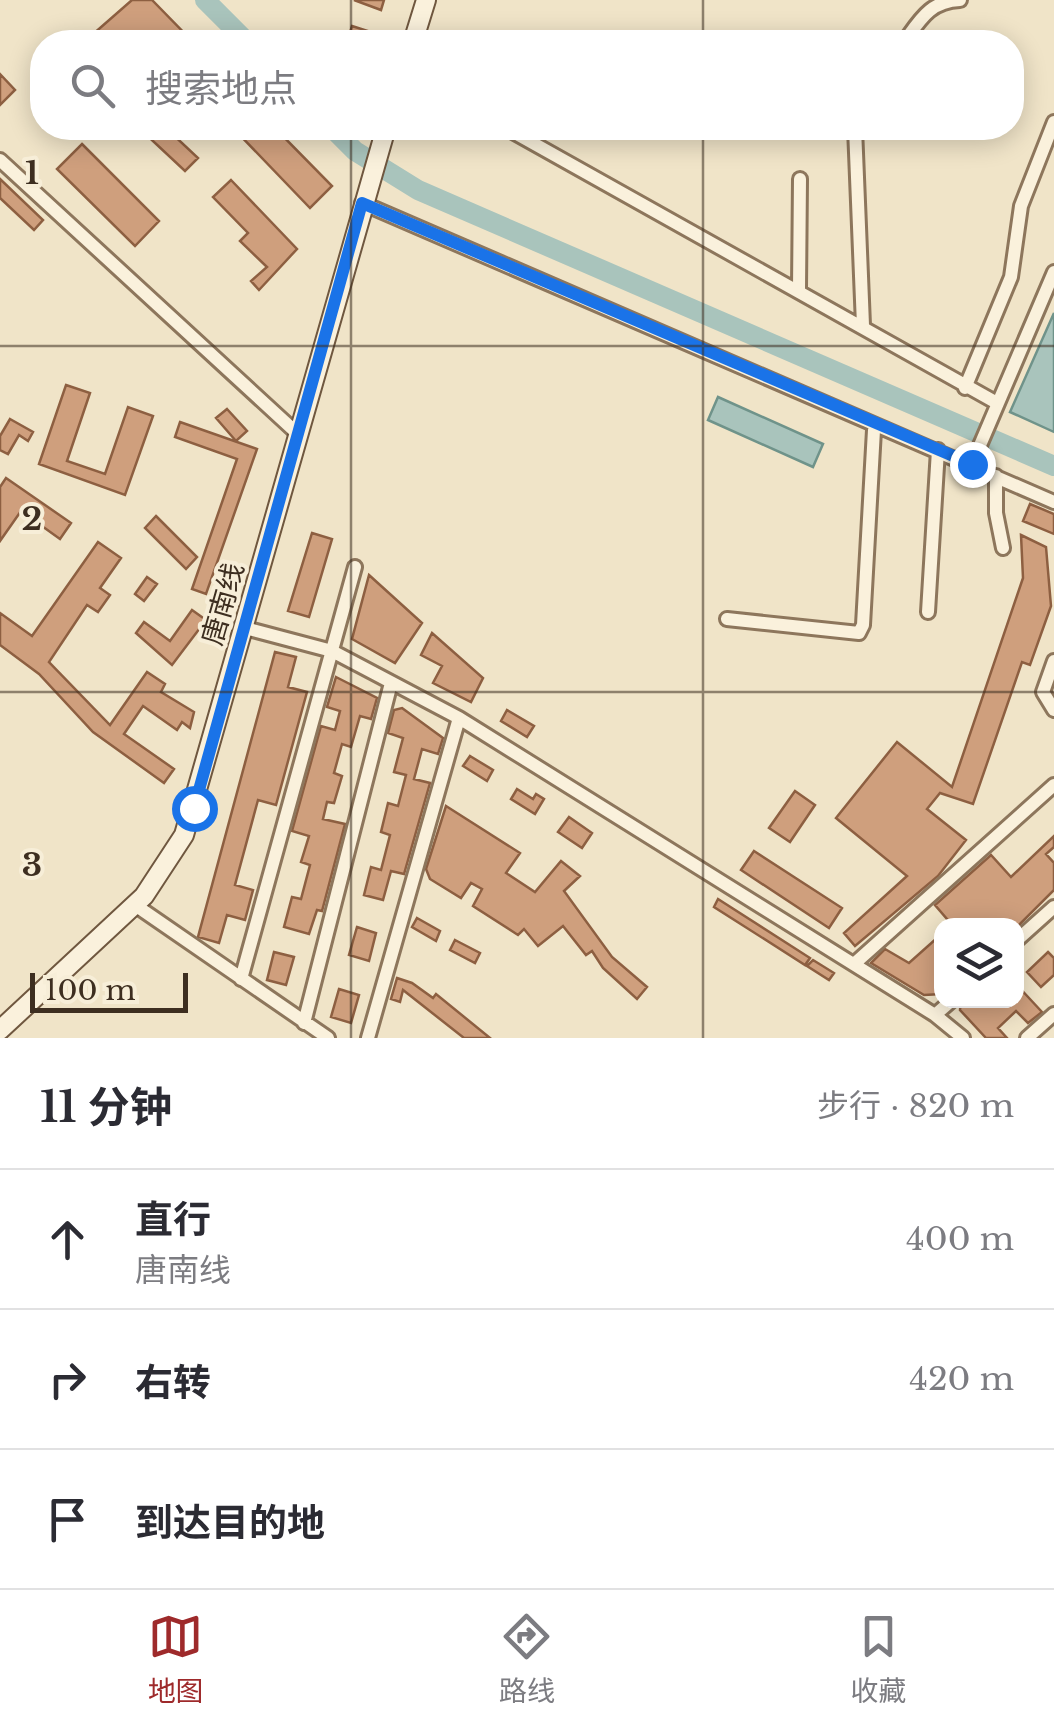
<!DOCTYPE html>
<html lang="zh">
<meta charset="utf-8">
<style>
body{margin:0;font-family:"Libre Baskerville","Noto Sans SC",serif;background:#f7f7f7;color:#2b2b33}
.controls{position:absolute;right:30px;bottom:30px;display:grid;overflow:hidden;border-radius:20px;box-shadow:0 5px 25px #0003}
.controls button{width:90px;height:90px;display:grid;place-items:center;padding:0;border:0;border-bottom:2px solid #e1e1e2;background:#fff;color:#2b2b33;font:50px sans-serif}
.scale{position:absolute;left:30px;bottom:25px;width:158px;box-sizing:border-box;padding-left:10px;border:5px solid #3d2e20;border-top:0;font-size:28px;line-height:35px;white-space:nowrap;color:#3d2e20;-webkit-text-stroke:8px #f7eed8;paint-order:stroke}
.stop{position:absolute;width:30px;height:30px;margin:-22px;border:8px solid #1a73e8;border-radius:50%;background:#fff}
.stop.end{background:#1a73e8;border-color:#fff;box-shadow:0 2px 10px #0008}
.list{margin:0;padding:0;list-style:none}
h2{display:flex;justify-content:space-between;align-items:center;height:130px;margin:0;padding:0 40px;font-size:42px}
h2 small{font-size:32px;font-weight:400;color:#7c7c81}
.list li{display:grid;grid-template-columns:65px 1fr auto;gap:30px;align-items:center;box-sizing:border-box;height:140px;padding:0 40px;border-top:2px solid #e1e1e2}
.list b{display:block;font-size:38px;white-space:nowrap}
.list p{margin:0;font-size:32px;white-space:nowrap;color:#7c7c81}
.list em{font-size:32px;font-style:normal;color:#7c7c81}
.icon{flex:none;width:55px;height:55px;fill:none;stroke:currentColor;stroke-width:2;stroke-linecap:round;stroke-linejoin:round}
.map{position:relative;flex:none;width:1054px;height:1038px;overflow:hidden}
.search{position:absolute;background:#fff;box-shadow:0 5px 25px #0003;left:30px;right:30px;top:30px;height:110px;display:flex;align-items:center;gap:25px;box-sizing:border-box;padding:0 35px;border-radius:40px;color:#7c7c81;font-size:38px}
.sheet{height:550px;background:#fff}
nav{display:flex;justify-content:space-around;align-items:center;box-sizing:border-box;height:140px;border-top:2px solid #e1e1e2;background:#fff;font-size:28px;color:#7c7c81}
nav a{display:grid;justify-items:center;gap:5px}
nav .on{color:#9e2a2b}
.map>svg:first-child{display:block}
.water{fill:#a9c4bc;stroke:#6f938a;stroke-width:2.5}
.lines{fill:none;stroke-linecap:round;stroke-linejoin:round}
.river{stroke:#a9c4bc;stroke-width:20}
.building{fill:#cf9f7d;stroke:#8d5f41;stroke-width:2.5}
.street-casing{stroke:#8d765c;stroke-width:18}
.secondary-casing{stroke:#6f573f;stroke-width:22}
.street{stroke:#faf1dc;stroke-width:12}
.secondary{stroke:#faf1dc;stroke-width:18}
.route{stroke:#1a73e8;stroke-width:12}
.grid{fill:none;stroke:#3d2e20;stroke-width:2.5;stroke-opacity:0.55}
.labels{text-anchor:middle;dominant-baseline:central;stroke-width:8;stroke-linejoin:round;paint-order:stroke}
.street-label{font-size:28px;fill:#3d2e20;stroke:#f7eed8}
.grid-label{font-size:32px;text-anchor:middle;font-weight:bold;fill:#3d2e20;stroke:#f7eed8;stroke-width:8;stroke-linejoin:round;paint-order:stroke}
</style>
<div class="map">
<svg width="1054" height="1038" viewBox="0 0 1054 1038">
<rect width="100%" height="100%" fill="#f0e4c8"/>
<path class="water" d="M1054 313V432L1010 412Z
M718 397 823 444 813 467 708 420Z"/>
<g class="lines">
<path class="river" d="M205 0 247 42
M332 128 355 151 418 190 1054 466"/>
</g>
<path class="building" d="M132 0H152L193 42H84Z
M354 0H384L381 10Z
M352 26 371 32 368 42H347Z
M0 74 15 90 0 105Z
M139 128H166L198 158 185 171Z
M233 128H275L332 186 310 208Z
M82 144 159 221 135 246 57 169Z
M0 179 43 220 34 230 0 198Z
M231 180 297 249 259 290 251 281 267 267 240 241 248 233 213 197Z
M66 385 90 393 67 461 105 474 128 407 153 416 125 495 39 464Z
M227 409 247 431 236 441 216 418Z
M10 419 33 432 28 441 19 435 8 454 0 450V436Z
M180 422 257 449 206 594 192 589 237 459 175 437Z
M6 478 71 523 60 539 21 511 0 541V487Z
M1030 504 1054 514V534L1023 521Z
M156 516 197 557 186 569 145 528Z
M312 533 332 539 309 617 288 611Z
M1021 535 1046 547 1051 606 1030 665 1022 662 973 804 940 793 927 809 966 840 938 876 855 946 844 933 907 876 836 818 897 742 952 787 1023 578Z
M98 542 121 558 100 588 110 595 98 612 87 605 49 662 110 725 147 672 165 684 161 692 194 712 190 728 182 722 177 730 143 706 124 734 174 769 164 783 93 732 39 674 0 645V613L32 636Z
M369 575 422 623 395 663 352 639Z
M147 577 157 584 144 601 135 594Z
M192 610 206 620 172 665 136 633 144 622 170 641Z
M432 633 483 678 471 702 433 683 442 666 421 655Z
M275 652 296 657 288 687 307 692 276 805 258 800 235 885 253 890 245 920 227 915 219 943 198 937Z
M336 677 377 698 371 719 360 716 351 747 342 744 334 773 342 776 334 803 327 802 323 819 345 824 322 911 317 910 309 934 284 927 292 897 301 899 310 865 301 862 309 836 292 831 321 726 335 730 340 711 327 707Z
M402 708 443 738 438 754 422 749 414 779 430 783 404 874 391 871 383 900 364 895 371 867 381 870 390 835 381 832 388 803 398 806 406 775 394 772 403 738 388 733 394 710Z
M507 710 534 726 527 737 501 721Z
M470 756 493 770 487 781 463 766Z
M517 789 533 799 536 794 544 799 535 814 511 799Z
M795 791 815 805 790 842 769 828Z
M446 806 520 853 506 873 535 892 561 861 580 876 564 891 612 957 647 987 637 999 603 968 592 951 586 955 563 926 538 946 524 929 518 935 473 906 482 889 471 883 461 898 430 879 426 869Z
M569 817 592 833 582 848 558 832Z
M1054 836V847L1046 854 1054 863V890L1018 926H953L935 905 991 855 1011 877Z
M754 851 842 908 829 928 741 870Z
M718 899 810 958 805 965 714 907Z
M417 918 440 931 436 941 412 927Z
M357 927 376 933 369 961 349 955Z
M937 938 942 943V994L924 995 871 963 885 949 909 963Z
M455 940 480 953 475 963 450 950Z
M274 952 294 957 286 985 267 980Z
M1048 952 1054 958V975L1041 987 1027 972Z
M813 960 834 973 829 980 807 966Z
M397 978 412 983 433 998 436 994 490 1038H464L403 990 400 1002 391 999Z
M1016 984 1042 1012 1028 1023 1016 1011 998 1028 1007 1038H986L960 1010 961 1000H1016Z
M339 989 359 995 351 1023 331 1017Z"/>
<g class="lines">
<defs>
<path id="street" d="M904 42C920 20 930 1 960 0
M506 128 997 403
M855 128 863 325
M0 160 299 435
M362 203 1054 502
M799 289 800 179
M965 388 1011 277 1021 206 1054 122
M972 464 1054 272
M996 476V513L1003 548
M928 612 938 450
M727 619 859 633 863 625 874 430
M245 628 332 651 459 718 935 1015 963 1038
M1054 661 1043 692 1054 710
M135 905 328 1038
M1016 941 1054 907
M854 964 1054 785
M241 979 355 567
M935 1015 951 1001
M304 1023 391 683
M368 1038 459 718
M1027 1038 1054 1014"/>
<path id="secondary" d="M413 42 426 0
M0 1030 144 896 184 835 386 128"/>
</defs>
<use href="#street" class="street-casing"/>
<use href="#secondary" class="secondary-casing"/>
<use href="#street" class="street"/>
<use href="#secondary" class="secondary"/>
</g>
<g class="lines">
<path class="route" d="M194 808 362 203 972 464"/>
</g>
<path class="grid" d="M351 0V42M703 0V42M351 128V1038M703 128V1038M0 346H1054M0 692H1054"/>
<g class="labels">
<g class="street-label">
<text transform="translate(223 604) rotate(-74)">唐南线</text>
</g>
</g>
<g class="grid-label">
<text x="32" y="184">1</text>
<text x="32" y="530">2</text>
<text x="32" y="876">3</text>
</g>
</svg>
<div class="controls">
<button><svg class="icon" aria-label="layers" viewBox="0 0 24 24"><path d="M12 4l9 5-9 5-9-5zM3 14l9 5 9-5"/></svg></button>
</div>
<div class="scale">100 m</div>
<div class="stop" style="left:194px;top:808px"></div>
<div class="stop end" style="left:972px;top:464px"></div>
<div class="search"><svg class="icon" aria-label="search" viewBox="0 0 24 24"><circle cx="10" cy="10" r="6"/><path d="M15 15l6 6"/></svg>搜索地点</div>
</div>
<section class="sheet">
<h2>11 分钟<small>步行 · 820 m</small></h2>
<ul class="list">
<li><svg class="icon" aria-label="ahead" viewBox="0 0 24 24"><path d="M12 20V5M6 11l6-6 6 6"/></svg><div><b>直行</b><p>唐南线</p></div><em>400 m</em></li>
<li><svg class="icon" aria-label="right" viewBox="0 0 24 24"><path d="M7 20v-9h11M14 6l5 5-5 5"/></svg><div><b>右转</b></div><em>420 m</em></li>
<li><svg class="icon" aria-label="arrive" viewBox="0 0 24 24"><path d="M6 21V4h12l-3 4 3 4H6"/></svg><div><b>到达目的地</b></div></li>
</ul>
</section>
<nav>
<a class="on"><svg class="icon" aria-label="map" viewBox="0 0 24 24"><path d="M3 6l6-2 6 2 6-2v14l-6 2-6-2-6 2zM9 4v14M15 6v14"/></svg>地图</a>
<a><svg class="icon" aria-label="directions" viewBox="0 0 24 24"><path d="M12 3l9 9-9 9-9-9zM9 14v-3h6M13 9l2 2-2 2"/></svg>路线</a>
<a><svg class="icon" aria-label="saved" viewBox="0 0 24 24"><path d="M7 4h10v16l-5-4-5 4z"/></svg>收藏</a>
</nav>
